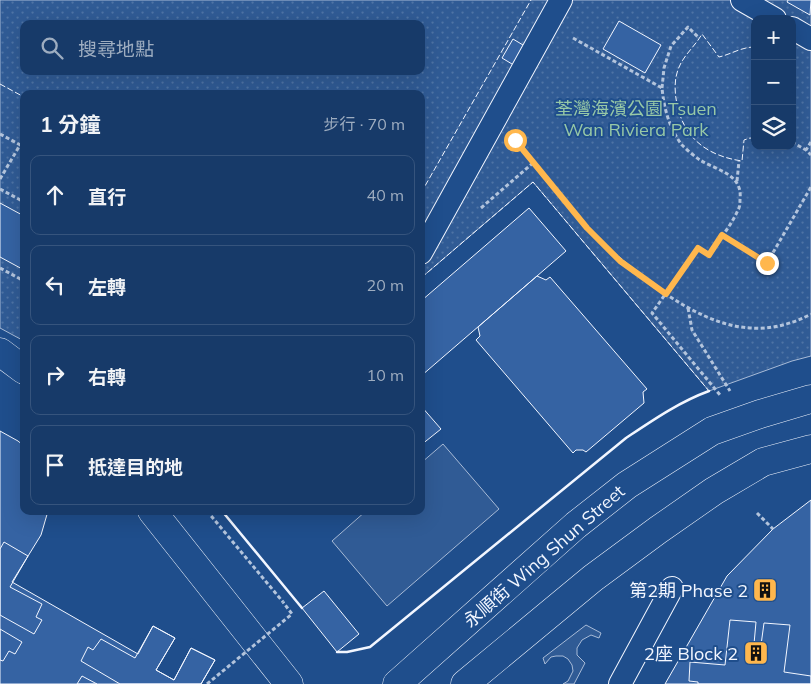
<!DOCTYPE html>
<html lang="zh-TW">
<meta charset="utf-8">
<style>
body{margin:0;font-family:Mulish,"Noto Sans TC",sans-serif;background:#20416f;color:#f1f3f6}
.controls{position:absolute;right:15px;top:15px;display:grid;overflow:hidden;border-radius:10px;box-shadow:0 5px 20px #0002}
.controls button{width:45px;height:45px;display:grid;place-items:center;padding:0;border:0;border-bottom:1px solid #36547d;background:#173a69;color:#f1f3f6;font:25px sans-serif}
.stop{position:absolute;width:15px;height:15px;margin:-11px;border:4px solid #ffb74d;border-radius:50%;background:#fff}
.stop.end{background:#ffb74d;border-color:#fff;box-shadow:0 1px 5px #0008}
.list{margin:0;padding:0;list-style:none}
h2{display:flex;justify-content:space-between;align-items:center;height:65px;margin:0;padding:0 20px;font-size:21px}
h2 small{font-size:16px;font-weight:400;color:#9eadc0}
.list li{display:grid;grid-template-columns:32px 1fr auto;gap:15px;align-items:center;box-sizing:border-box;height:80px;margin:0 10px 10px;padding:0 10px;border:1px solid #36547d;border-radius:10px}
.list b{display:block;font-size:19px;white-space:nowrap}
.list em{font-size:16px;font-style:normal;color:#9eadc0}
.icon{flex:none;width:28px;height:28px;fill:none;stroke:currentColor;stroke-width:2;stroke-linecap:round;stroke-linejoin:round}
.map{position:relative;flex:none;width:811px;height:684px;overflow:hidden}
.search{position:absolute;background:#173a69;box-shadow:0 5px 20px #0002;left:20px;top:20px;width:405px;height:55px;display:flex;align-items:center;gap:12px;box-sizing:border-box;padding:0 18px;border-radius:10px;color:#9eadc0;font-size:19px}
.panel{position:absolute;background:#173a69;box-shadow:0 5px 20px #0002;left:20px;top:90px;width:405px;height:425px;border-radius:10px}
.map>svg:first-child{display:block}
.built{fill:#305b95;stroke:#a8bbd7}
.park{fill:url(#park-dots);stroke:#a8bbd7;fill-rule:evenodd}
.building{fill:#3563a3;stroke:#f2f6ff}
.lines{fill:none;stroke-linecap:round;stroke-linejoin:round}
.pedestrian-casing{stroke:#f2f6ff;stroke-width:24}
.minor-casing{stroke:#f2f6ff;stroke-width:29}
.tertiary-casing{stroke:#f2f6ff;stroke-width:29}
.path{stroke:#b3c4dc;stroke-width:3;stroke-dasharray:4 2.5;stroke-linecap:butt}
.pedestrian{stroke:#1f4e8c;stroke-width:22}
.minor{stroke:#1f4e8c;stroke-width:28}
.tertiary{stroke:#1f4e8c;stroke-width:28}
.path-bridge{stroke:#b3c4dc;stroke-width:3;stroke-dasharray:4 2.5;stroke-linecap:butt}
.fence{stroke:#f2f6ff;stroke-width:1;stroke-dasharray:6 2.5;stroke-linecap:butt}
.wall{stroke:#f2f6ff;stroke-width:2.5}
.route{stroke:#ffb74d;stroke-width:6}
.labels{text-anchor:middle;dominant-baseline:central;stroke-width:4;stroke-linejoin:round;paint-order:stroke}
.park-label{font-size:18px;fill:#97c8a6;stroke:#1f4e8c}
.street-label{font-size:18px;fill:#f2f6ff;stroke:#1f4e8c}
.poi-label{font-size:18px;fill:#f2f6ff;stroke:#1f4e8c;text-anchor:end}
</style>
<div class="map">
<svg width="811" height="684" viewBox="0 0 811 684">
<defs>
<pattern id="park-dots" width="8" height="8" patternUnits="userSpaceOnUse" patternTransform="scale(1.25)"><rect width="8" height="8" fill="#305b95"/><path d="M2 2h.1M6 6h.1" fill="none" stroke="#4e73a5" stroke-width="1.8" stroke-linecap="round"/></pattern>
</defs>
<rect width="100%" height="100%" fill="#1f4e8c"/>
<path class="built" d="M443 444 499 509 387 606 332 541 366 511H421V463Z
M586 625 601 633 599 638 591 635 582 640 577 648V655L585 663 574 684H563L568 681 573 671 572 665 568 659 563 656H556L551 657 545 664 543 658Z"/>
<path class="park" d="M0 0H811V356L792 361 709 391 533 182 421 278V94H24V341L0 328ZM755 19H792V146H755ZM24 24H421V71H24Z"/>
<path class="building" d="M788 0H811L810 15 787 2Z
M619 21 661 45 645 73 603 49Z
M513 39 528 48 517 67 502 58Z
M0 203 24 216V270L0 257Z
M529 208 566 251 421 376V301Z
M537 276 546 280 550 277 647 389 643 392 644 403 586 452 583 450H576L573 453 476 340 480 336 478 327Z
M421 406 441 429 421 445Z
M0 431 18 441 24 446V511H48L41 535 12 582 138 654 153 626 175 638 156 670 174 680 191 648 215 660 201 684H0Z
M811 500V684H665L727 576 773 529Z
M4 542 28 556 10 587 42 604 36 617 42 620 34 634 0 615V549Z
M324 591 359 634 337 652 302 608Z
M730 620 756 622 754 644 761 645 764 623 790 625 784 672 811 676V684H698V682L689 681 690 662 725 665Z
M153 626 175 638 156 670 174 680 191 648 215 660 201 684H120L81 661 88 647 93 650 101 639 135 658Z
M0 629 22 642 15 654 9 651 3 661 0 660Z
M82 676 97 684H77Z"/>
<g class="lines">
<defs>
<path id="pedestrian" d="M742 0 775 19
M792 28 811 39
M421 253 561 0
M620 684 672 588"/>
<path id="minor" d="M0 352 24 370
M152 511 289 684"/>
<path id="tertiary" d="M397 684 576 525 627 485 712 431 760 414 811 399
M465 684 593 578 658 530 714 491 763 462 811 449"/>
</defs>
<use href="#pedestrian" class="pedestrian-casing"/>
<use href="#minor" class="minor-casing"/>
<use href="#tertiary" class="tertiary-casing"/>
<path class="path" d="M573 38 662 88C664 108 669 128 682 145 687 150 694 156 700 160 716 170 743 174 740 199 740 203 740 207 738 210 731 226 718 241 709 255L698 248 652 313 720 395
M662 88 664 68 671 46 688 27 699 38
M0 134 24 147
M516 140C540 169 562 201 588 228 607 249 628 266 650 283 700 319 751 346 811 314
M792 142 806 150
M811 142 806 150 811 155
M0 179 20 145
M737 181 739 161
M0 189 24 202
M481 208 534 162
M722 235 767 263 811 187
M0 268 24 281
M688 308 692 330 730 391
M207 511 283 602
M757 513 773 529"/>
<use href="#pedestrian" class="pedestrian"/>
<use href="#minor" class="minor"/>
<use href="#tertiary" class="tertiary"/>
<path class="path-bridge" d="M207 684 292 614 283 602"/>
<path class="fence" d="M755 47C741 47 732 54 719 57L702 34C694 48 681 57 677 73 674 83 675 95 677 104 684 139 708 156 742 161L744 140 750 138 755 139
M0 84 24 97
M421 193 531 0
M421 278 533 182 709 391"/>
<path class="wall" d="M222 511 302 608
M337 652H347L370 647 626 438C653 420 679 402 709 391"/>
</g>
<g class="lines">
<path class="route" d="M515 140 587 228 620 261 666 294 698 248 709 255 722 235 767 263"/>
</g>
<defs>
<symbol id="building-square" viewBox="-11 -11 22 22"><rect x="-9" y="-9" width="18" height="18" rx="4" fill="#ffb74d" stroke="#1f4e8c"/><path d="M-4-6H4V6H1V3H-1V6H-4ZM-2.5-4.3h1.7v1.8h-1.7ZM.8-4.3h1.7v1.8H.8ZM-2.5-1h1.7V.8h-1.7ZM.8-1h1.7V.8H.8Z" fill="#111"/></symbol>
</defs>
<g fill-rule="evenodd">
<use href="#building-square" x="751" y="576" width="28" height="28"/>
<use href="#building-square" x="742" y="639" width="28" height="28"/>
</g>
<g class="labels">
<g class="park-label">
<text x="636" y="108">荃灣海濱公園 Tsuen<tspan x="636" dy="21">Wan Riviera Park</tspan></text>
</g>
<g class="street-label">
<text transform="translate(544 556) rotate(-41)">永順街 Wing Shun Street</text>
</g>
<g class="poi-label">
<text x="748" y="590">第2期 Phase 2</text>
<text x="738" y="653">2座 Block 2</text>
</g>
</g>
</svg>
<div class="controls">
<button>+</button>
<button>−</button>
<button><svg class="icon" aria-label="layers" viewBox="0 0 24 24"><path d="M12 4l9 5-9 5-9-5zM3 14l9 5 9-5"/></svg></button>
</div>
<div class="stop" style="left:515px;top:140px"></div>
<div class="stop end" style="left:767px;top:263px"></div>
<div class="search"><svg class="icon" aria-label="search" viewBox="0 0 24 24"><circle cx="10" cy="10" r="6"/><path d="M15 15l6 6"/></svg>搜尋地點</div>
<section class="panel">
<h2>1 分鐘<small>步行 · 70 m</small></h2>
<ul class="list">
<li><svg class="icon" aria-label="ahead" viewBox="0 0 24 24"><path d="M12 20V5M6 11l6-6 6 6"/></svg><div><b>直行</b></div><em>40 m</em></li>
<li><svg class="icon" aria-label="left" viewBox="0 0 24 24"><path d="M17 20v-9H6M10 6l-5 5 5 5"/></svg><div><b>左轉</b></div><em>20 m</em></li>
<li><svg class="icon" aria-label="right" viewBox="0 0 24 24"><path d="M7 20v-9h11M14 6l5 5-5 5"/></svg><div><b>右轉</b></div><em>10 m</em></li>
<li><svg class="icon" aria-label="arrive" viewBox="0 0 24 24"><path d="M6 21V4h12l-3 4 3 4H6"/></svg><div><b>抵達目的地</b></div></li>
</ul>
</section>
</div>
